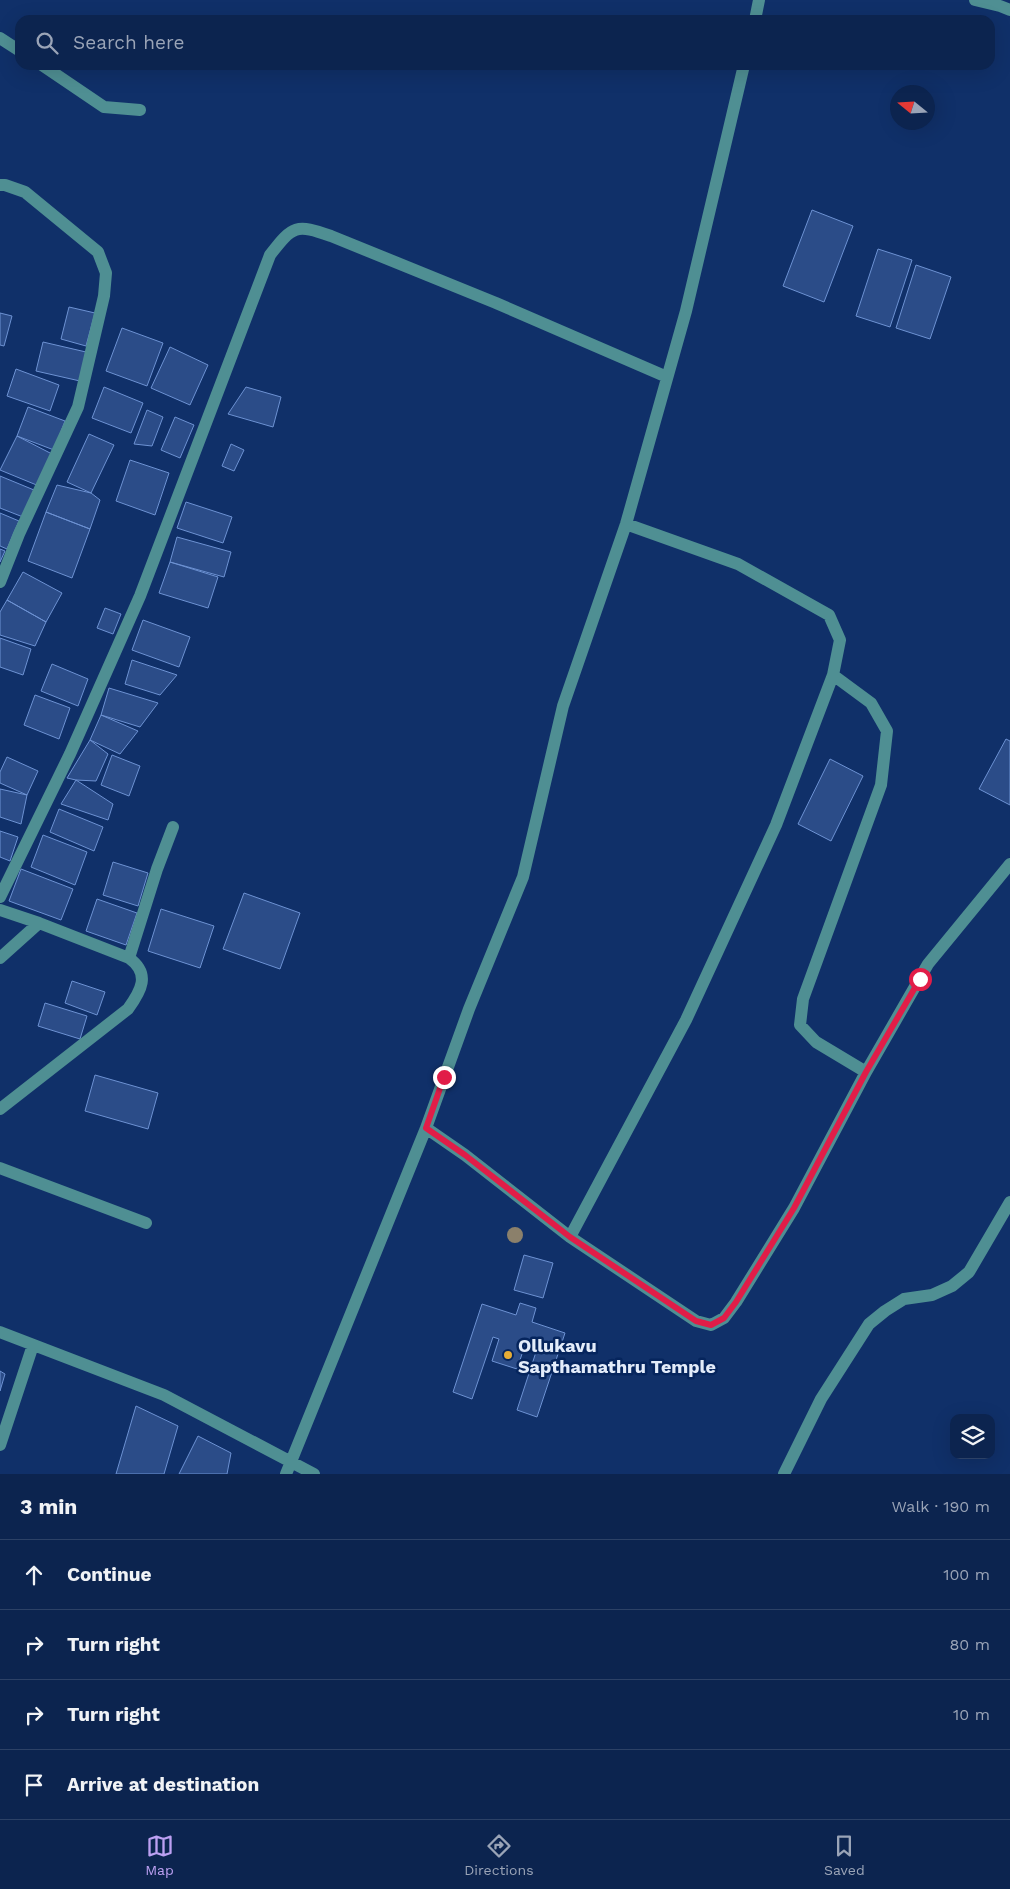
<!DOCTYPE html>
<meta charset="utf-8">
<style>
body{margin:0;font-family:"Work Sans",sans-serif;background:#1a3059;color:#f1f3f6}
.controls{position:absolute;right:15px;bottom:15px;display:grid;overflow:hidden;border-radius:10px;box-shadow:0 5px 20px #0002}
.controls button{width:45px;height:45px;display:grid;place-items:center;padding:0;border:0;border-bottom:1px solid #2c4166;background:#0c244f;color:#f1f3f6;font:25px sans-serif}
.compass{position:absolute;left:890px;top:85px;width:45px;height:45px;border-radius:50%;background:#0c244f;box-shadow:0 5px 20px #0002;rotate:288deg}
.stop{position:absolute;width:15px;height:15px;margin:-11px;border:4px solid #e11d48;border-radius:50%;background:#fff}
.stop.end{background:#e11d48;border-color:#fff;box-shadow:0 1px 5px #0008}
.list{margin:0;padding:0;list-style:none}
h2{display:flex;justify-content:space-between;align-items:center;height:65px;margin:0;padding:0 20px;font-size:21px}
h2 small{font-size:16px;font-weight:400;color:#9aa4b7}
.list li{display:grid;grid-template-columns:32px 1fr auto;gap:15px;align-items:center;box-sizing:border-box;height:70px;padding:0 20px;border-top:1px solid #2c4166}
.list b{display:block;font-size:19px;white-space:nowrap}
.list em{font-size:16px;font-style:normal;color:#9aa4b7}
.icon{flex:none;width:28px;height:28px;fill:none;stroke:currentColor;stroke-width:2;stroke-linecap:round;stroke-linejoin:round}
.map{position:relative;flex:none;width:1010px;height:1474px;overflow:hidden}
.search{position:absolute;background:#0c244f;box-shadow:0 5px 20px #0002;left:15px;right:15px;top:15px;height:55px;display:flex;align-items:center;gap:12px;box-sizing:border-box;padding:0 18px;border-radius:15px;color:#9aa4b7;font-size:19px}
.sheet{height:345px;background:#0c244f}
nav{display:flex;justify-content:space-around;align-items:center;box-sizing:border-box;height:70px;border-top:1px solid #2c4166;background:#0c244f;font-size:14px;color:#9aa4b7}
nav a{display:grid;justify-items:center;gap:2px}
nav .on{color:#bca0f2}
.map>svg:first-child{display:block}
.building{fill:#2b4c88;stroke:#6d92d3}
.lines{fill:none;stroke-linecap:round;stroke-linejoin:round}
.minor{stroke:#4f8f93;stroke-width:12}
.tree{fill:#8b806b}
.route{stroke:#e11d48;stroke-width:6}
.poi-dot{fill:#e6ac36;stroke:#06255d;stroke-width:2}
.labels{text-anchor:middle;dominant-baseline:central;stroke-width:5;stroke-linejoin:round;paint-order:stroke}
.poi-label{font-size:18px;font-weight:bold;fill:#e3ecfa;stroke:#06255d;text-anchor:start}
</style>
<div class="map">
<svg width="1010" height="1474" viewBox="0 0 1010 1474">
<rect width="100%" height="100%" fill="#103069"/>
<path class="building" d="M812 210 853 226 824 302 783 286Z
M878 249 912 260 890 327 856 316Z
M916 265 951 277 930 339 896 328Z
M69 307 95 313 86 346 61 339Z
M0 313 12 316 4 346 0 345Z
M122 328 163 343 147 386 106 371Z
M43 342 86 352 80 381 36 371Z
M170 347 208 365 190 405 151 388Z
M16 369 59 385 50 411 7 396Z
M104 387 143 403 131 433 92 418Z
M246 387 281 397 273 427 228 414Z
M28 407 65 421 54 450 17 436Z
M147 410 163 417 152 446 134 444Z
M175 417 194 425 180 458 161 450Z
M89 434 114 445 91 493 67 482Z
M17 436 52 454 39 486 0 470Z
M231 444 244 450 234 471 222 466Z
M130 460 169 473 155 515 116 501Z
M0 476 34 490 23 517 0 508Z
M57 485 91 493 100 500 90 529 46 512Z
M186 502 232 517 223 543 177 528Z
M46 512 90 529 72 578 28 561Z
M0 513 19 521 7 549 0 546Z
M177 537 231 552 224 577 170 562Z
M0 549 5 551 0 562Z
M170 562 218 577 208 608 159 593Z
M23 572 62 593 46 622 7 600Z
M7 600 46 622 35 646 0 635V612Z
M105 608 121 614 113 634 97 628Z
M143 620 190 637 179 667 132 650Z
M0 638 31 649 23 675 0 667Z
M132 660 177 675 160 695 125 684Z
M52 664 88 679 78 706 41 691Z
M109 688 158 703 140 727 101 715Z
M35 695 70 708 59 739 24 725Z
M101 715 138 731 120 754 90 740Z
M1006 739 1010 741V805L979 789Z
M90 740 108 754 96 781 76 780 67 778Z
M112 755 140 766 129 796 101 785Z
M7 757 38 771 27 795 0 783V772Z
M830 759 863 776 831 841 798 824Z
M76 780 113 804 108 820 61 804Z
M0 789 27 795 21 824 0 817Z
M59 809 103 827 94 851 50 832Z
M0 831 18 837 10 861 0 857Z
M43 835 87 852 75 885 31 867Z
M113 862 148 873 138 906 103 895Z
M21 869 73 889 61 920 9 901Z
M244 893 300 913 280 969 223 949Z
M97 899 137 913 126 945 86 931Z
M161 909 214 926 200 968 148 951Z
M72 981 105 992 97 1015 65 1003Z
M45 1003 87 1016 80 1039 38 1026Z
M95 1075 158 1093 148 1129 85 1111Z
M524 1255 553 1263 543 1298 514 1290Z
M520 1303 536 1308 532 1322 565 1333 537 1417 517 1410 537 1349 525 1345 517 1369 492 1361 499 1339 493 1337 472 1399 453 1392 482 1304 516 1315Z
M0 1371 5 1374 0 1391Z
M136 1406 178 1426 164 1474H116Z
M198 1436 231 1453 227 1474H179Z"/>
<g class="lines">
<path class="minor" d="M975 0 1000 6 1010 10
M755 20 759 0
M0 38 20 51
M42 65 104 107 140 110
M0 185H5L25 192 98 252 106 273 104 296 78 407 19 534 0 582
M833 675 871 703 887 731 881 785 803 999 800 1025 816 1042 866 1072
M0 897 70 754 140 596 270 255C293 225 296 224 331 236L496 303 667 377
M0 910 39 923 129 958C151 974 141 991 128 1009L0 1109
M0 958 39 923
M129 958 157 869 173 827
M426 1128 465 1155 570 1237 696 1321 711 1325 724 1318 736 1302 794 1208 866 1072 928 964 1010 864
M0 1168 146 1223
M570 1237 686 1020 776 825 833 675 840 640 829 615 738 564 626 524
M0 1332 164 1395 314 1474
M0 1445 33 1345
M286 1474 426 1128 469 1009 523 877 563 706 626 524 686 311 744 65
M784 1474 821 1399 869 1324 885 1311 904 1299 932 1295 952 1286 969 1272 1010 1202"/>
</g>
<circle class="tree" cx="515" cy="1235" r="8"/>
<g class="lines">
<path class="route" d="M444 1077 426 1128 465 1155 570 1237 696 1321 711 1325 724 1318 736 1302 794 1208 866 1072 920 979"/>
</g>
<circle class="poi-dot" cx="508" cy="1355" r="5"/>
<g class="labels">
<g class="poi-label">
<text x="518" y="1345">Ollukavu<tspan x="518" dy="21">Sapthamathru Temple</tspan></text>
</g>
</g>
</svg>
<div class="controls">
<button><svg class="icon" aria-label="layers" viewBox="0 0 24 24"><path d="M12 4l9 5-9 5-9-5zM3 14l9 5 9-5"/></svg></button>
</div>
<svg class="compass" viewBox="-18 -18 36 36"><path d="M0-13l5 13h-10z" fill="#e53935"/><path d="M0 13l5-13h-10z" fill="#9aa4b7"/></svg>
<div class="stop" style="left:920px;top:979px"></div>
<div class="stop end" style="left:444px;top:1077px"></div>
<div class="search"><svg class="icon" aria-label="search" viewBox="0 0 24 24"><circle cx="10" cy="10" r="6"/><path d="M15 15l6 6"/></svg>Search here</div>
</div>
<section class="sheet">
<h2>3 min<small>Walk · 190 m</small></h2>
<ul class="list">
<li><svg class="icon" aria-label="ahead" viewBox="0 0 24 24"><path d="M12 20V5M6 11l6-6 6 6"/></svg><div><b>Continue</b></div><em>100 m</em></li>
<li><svg class="icon" aria-label="right" viewBox="0 0 24 24"><path d="M7 20v-9h11M14 6l5 5-5 5"/></svg><div><b>Turn right</b></div><em>80 m</em></li>
<li><svg class="icon" aria-label="right" viewBox="0 0 24 24"><path d="M7 20v-9h11M14 6l5 5-5 5"/></svg><div><b>Turn right</b></div><em>10 m</em></li>
<li><svg class="icon" aria-label="arrive" viewBox="0 0 24 24"><path d="M6 21V4h12l-3 4 3 4H6"/></svg><div><b>Arrive at destination</b></div></li>
</ul>
</section>
<nav>
<a class="on"><svg class="icon" aria-label="map" viewBox="0 0 24 24"><path d="M3 6l6-2 6 2 6-2v14l-6 2-6-2-6 2zM9 4v14M15 6v14"/></svg>Map</a>
<a><svg class="icon" aria-label="directions" viewBox="0 0 24 24"><path d="M12 3l9 9-9 9-9-9zM9 14v-3h6M13 9l2 2-2 2"/></svg>Directions</a>
<a><svg class="icon" aria-label="saved" viewBox="0 0 24 24"><path d="M7 4h10v16l-5-4-5 4z"/></svg>Saved</a>
</nav>
